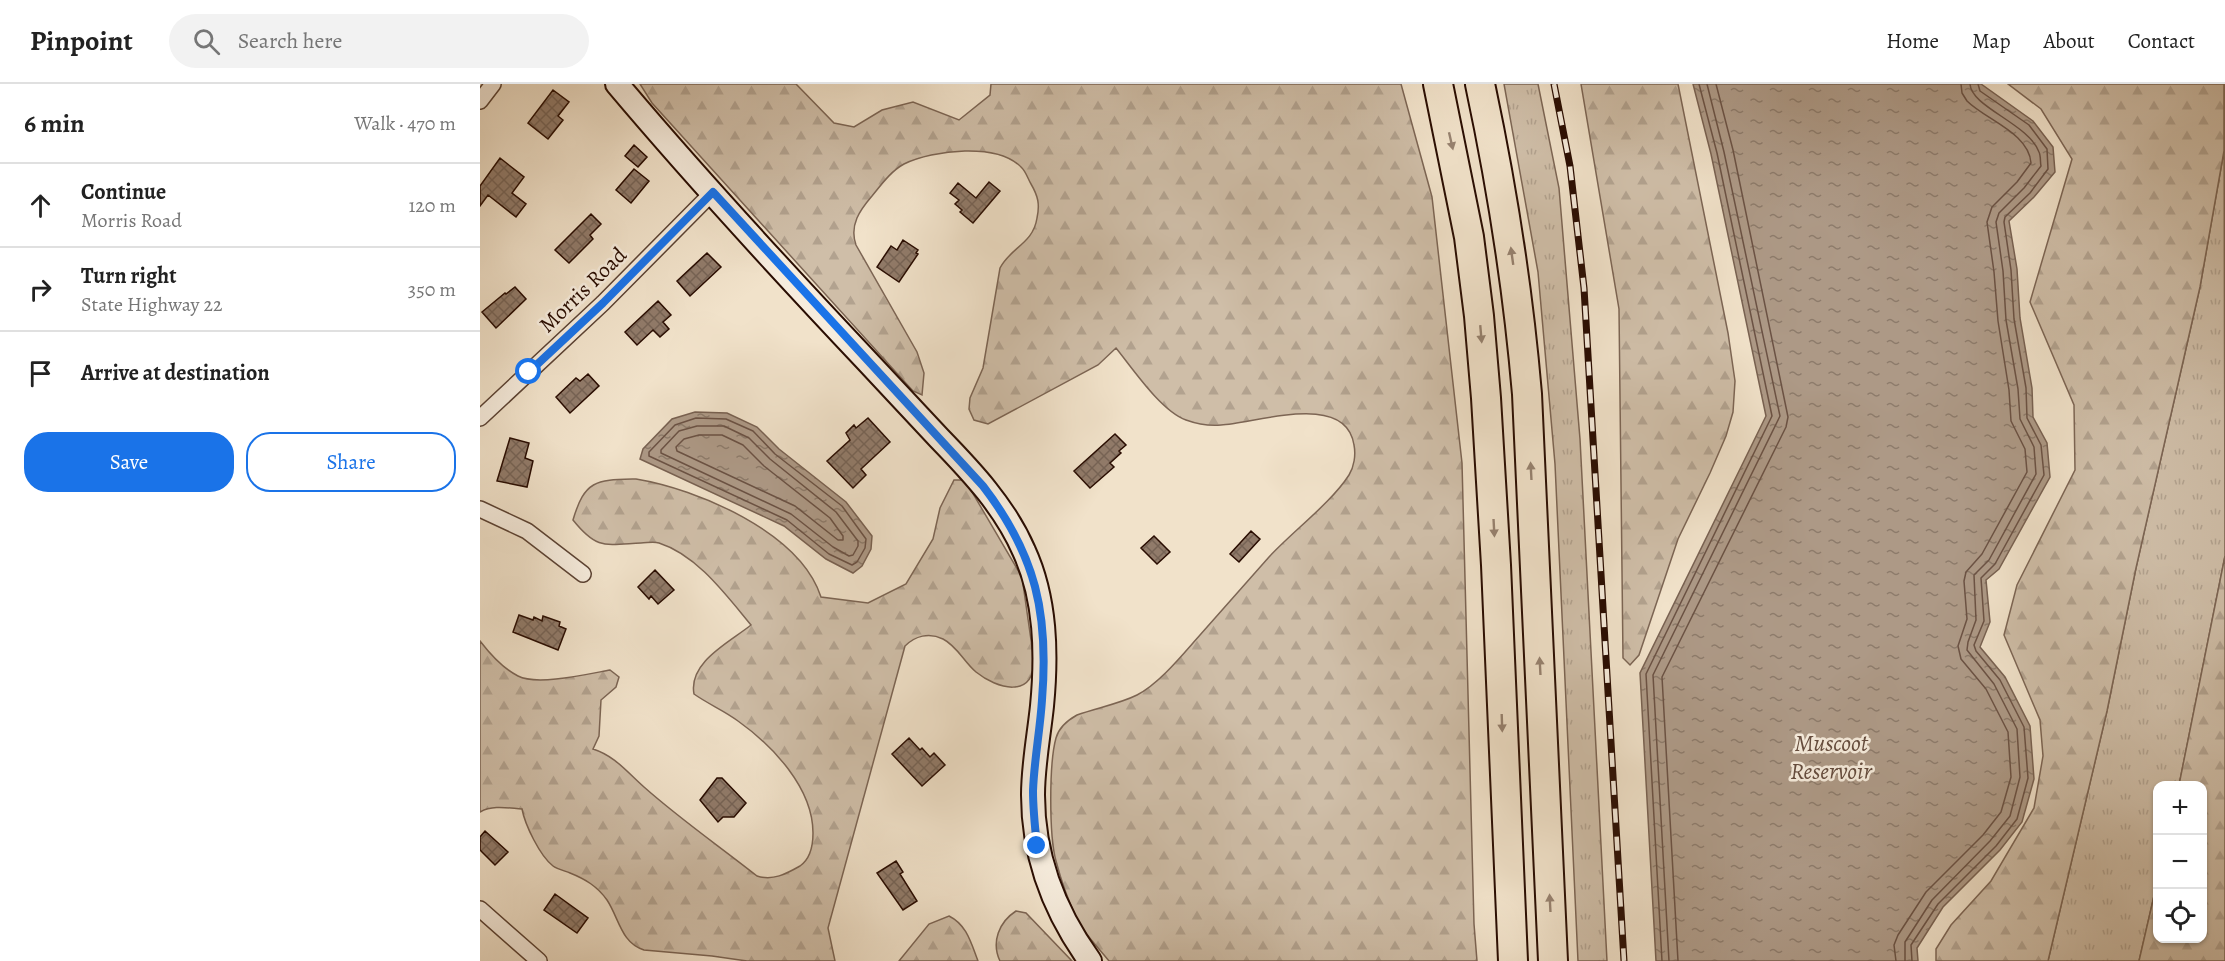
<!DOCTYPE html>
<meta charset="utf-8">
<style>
body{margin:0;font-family:Alegreya,serif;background:#f2f2f2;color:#222}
.controls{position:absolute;right:18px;bottom:18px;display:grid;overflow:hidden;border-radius:12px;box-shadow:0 2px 4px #0004}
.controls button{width:54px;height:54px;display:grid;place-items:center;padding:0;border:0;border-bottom:2px solid #e0e0e0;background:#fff;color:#222;font:30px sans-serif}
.stop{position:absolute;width:18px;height:18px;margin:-14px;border:4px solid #1a73e8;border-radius:50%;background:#fff}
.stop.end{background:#1a73e8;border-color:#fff;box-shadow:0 2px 6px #0008}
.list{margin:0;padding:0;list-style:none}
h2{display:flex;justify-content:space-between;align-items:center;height:78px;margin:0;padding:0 24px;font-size:26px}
h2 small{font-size:20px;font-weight:400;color:#767676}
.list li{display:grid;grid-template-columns:39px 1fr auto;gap:18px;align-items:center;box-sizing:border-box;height:84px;padding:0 24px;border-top:2px solid #e0e0e0}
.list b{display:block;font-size:22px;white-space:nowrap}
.list p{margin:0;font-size:20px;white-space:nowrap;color:#767676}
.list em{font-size:20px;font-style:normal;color:#767676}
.actions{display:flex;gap:12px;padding:18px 24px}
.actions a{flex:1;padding:14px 0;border:2px solid #1a73e8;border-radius:24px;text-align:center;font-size:21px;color:#1a73e8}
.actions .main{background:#1a73e8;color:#fff}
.icon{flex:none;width:33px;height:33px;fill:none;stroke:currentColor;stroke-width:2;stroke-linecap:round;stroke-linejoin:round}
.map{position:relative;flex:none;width:1745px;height:877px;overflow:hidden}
header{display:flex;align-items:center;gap:36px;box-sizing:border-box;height:84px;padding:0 30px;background:#fff;border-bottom:2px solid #e0e0e0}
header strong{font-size:28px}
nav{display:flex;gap:33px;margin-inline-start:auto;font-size:21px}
.search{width:420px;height:54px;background:#f2f2f2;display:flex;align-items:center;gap:15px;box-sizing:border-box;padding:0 21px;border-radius:33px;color:#767676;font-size:22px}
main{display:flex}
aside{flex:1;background:#fff}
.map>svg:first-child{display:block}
.grass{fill:url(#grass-tufts);stroke:#7c6554;stroke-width:1.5}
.forest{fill:url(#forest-firs);stroke:#7c6554;stroke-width:1.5}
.water{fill:url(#water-ripples);stroke:#786151;stroke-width:1.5}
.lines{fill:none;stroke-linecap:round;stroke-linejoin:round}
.shore{stroke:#6b5244;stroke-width:1.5}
.building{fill:url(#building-cross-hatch);stroke:#290c01;stroke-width:1.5}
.street-casing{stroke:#5b4233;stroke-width:18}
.secondary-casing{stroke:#290c01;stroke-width:26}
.highway-casing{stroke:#290c01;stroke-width:32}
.street{stroke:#f6ecdd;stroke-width:15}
.secondary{stroke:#f6ecdd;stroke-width:22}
.highway{stroke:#f1e2ca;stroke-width:28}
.rail-casing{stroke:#290c01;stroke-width:7}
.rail{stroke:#f6ecdd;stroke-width:4.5;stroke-dasharray:14;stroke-linecap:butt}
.oneway{fill:#978270}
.route{stroke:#1a73e8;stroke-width:8}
.labels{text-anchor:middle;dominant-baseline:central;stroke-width:5;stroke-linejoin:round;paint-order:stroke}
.street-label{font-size:22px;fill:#290c01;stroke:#f6ecdd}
.water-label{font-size:24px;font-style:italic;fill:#644b3d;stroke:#f6ecdd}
</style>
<header>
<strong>Pinpoint</strong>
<div class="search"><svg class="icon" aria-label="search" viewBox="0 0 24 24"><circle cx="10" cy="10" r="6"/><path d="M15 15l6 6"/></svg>Search here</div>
<nav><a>Home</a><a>Map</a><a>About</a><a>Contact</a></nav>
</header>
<main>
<aside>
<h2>6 min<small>Walk · 470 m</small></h2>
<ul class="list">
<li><svg class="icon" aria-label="ahead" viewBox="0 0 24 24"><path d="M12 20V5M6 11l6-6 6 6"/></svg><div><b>Continue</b><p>Morris Road</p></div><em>120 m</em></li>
<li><svg class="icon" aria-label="right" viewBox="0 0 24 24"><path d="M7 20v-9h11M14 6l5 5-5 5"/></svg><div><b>Turn right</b><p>State Highway 22</p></div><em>350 m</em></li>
<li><svg class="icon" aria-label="arrive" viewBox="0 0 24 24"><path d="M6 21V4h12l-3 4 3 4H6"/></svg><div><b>Arrive at destination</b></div></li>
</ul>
<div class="actions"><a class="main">Save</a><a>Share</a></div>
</aside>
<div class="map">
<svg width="1745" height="877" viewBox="0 0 1745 877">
<defs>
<pattern id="grass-tufts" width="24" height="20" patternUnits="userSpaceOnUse" patternTransform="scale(1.5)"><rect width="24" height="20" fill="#cfbea8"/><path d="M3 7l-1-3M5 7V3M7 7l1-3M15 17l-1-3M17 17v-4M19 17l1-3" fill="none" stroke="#b2a28f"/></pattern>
<pattern id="forest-firs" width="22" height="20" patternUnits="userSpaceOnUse" patternTransform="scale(1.5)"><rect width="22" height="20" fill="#cfbea8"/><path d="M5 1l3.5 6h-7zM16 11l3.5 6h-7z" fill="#b2a28f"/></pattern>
<pattern id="water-ripples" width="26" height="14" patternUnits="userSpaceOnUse" patternTransform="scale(1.5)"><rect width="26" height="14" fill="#ad9986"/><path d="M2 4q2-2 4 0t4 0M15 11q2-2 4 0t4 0" fill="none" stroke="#8d7b6b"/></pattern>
<pattern id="building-cross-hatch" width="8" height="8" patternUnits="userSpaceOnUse" patternTransform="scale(1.5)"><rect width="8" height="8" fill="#917b6a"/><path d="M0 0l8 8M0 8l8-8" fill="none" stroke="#766355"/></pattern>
</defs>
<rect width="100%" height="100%" fill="#f1e2ca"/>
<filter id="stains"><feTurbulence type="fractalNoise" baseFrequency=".00333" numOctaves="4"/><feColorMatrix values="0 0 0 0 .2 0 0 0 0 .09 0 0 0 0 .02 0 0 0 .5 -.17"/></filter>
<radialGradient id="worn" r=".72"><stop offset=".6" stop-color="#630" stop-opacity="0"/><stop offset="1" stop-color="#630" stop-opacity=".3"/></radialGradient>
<path class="grass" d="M1024 0H1058L1079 104 1100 355 1127 877H1098L1075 380 1058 188Z
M1744 0 1745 472 1699 701 1678 702 1677 799 1659 877H1568L1627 627 1656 484 1720 203 1744 67Z"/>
<path class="forest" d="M160 0H316L354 39 374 43 402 26 433 18 479 36 510 11 511 0H921L952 113 982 379 994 840 997 877H629C618 863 604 850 596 833 588 816 581 796 576 777 569 752 569 679 576 654 579 643 588 636 597 631 616 624 639 620 657 611 680 599 703 570 720 551 743 525 766 499 789 473 813 447 851 419 869 391 874 383 876 371 874 361 866 307 777 339 741 341 729 342 717 340 706 336 681 327 653 285 636 264L618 281 508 340 494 336 489 325 490 314 503 284 520 184C531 163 553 160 557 134 560 120 558 112 551 100 548 95 546 88 542 84 518 58 453 66 424 80 411 87 401 101 392 112 380 126 369 141 376 161L437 268 444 289 442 311 433 307 172 19Z
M1101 0H1198L1248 249 1255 297 1253 328 1246 352 1230 389 1198 455 1159 571 1150 581 1143 574 1139 225Z
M1528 0H1744V67L1720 203 1656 484 1627 627 1568 877H1456V865L1471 841 1511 797 1554 724 1563 672 1560 636 1524 551 1537 501 1595 386 1594 321 1550 218 1592 75 1561 25Z
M156 395C217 405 320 448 341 513L388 519 426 500 453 455 460 424 474 396H485L542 493 554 577C553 615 517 605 496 588 484 578 477 562 463 555 449 548 435 552 425 562L348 844 355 877H267L232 872 164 866C141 859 139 834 127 816 117 802 105 795 90 789 85 787 77 785 73 782 60 772 45 741 42 725 27 724 13 721 0 728V557C10 570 22 584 38 592 57 602 108 590 130 586L139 593 136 603 121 616 119 652 113 665C135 672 147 688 164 703 200 735 239 762 277 792 293 797 306 790 320 782 330 775 333 761 333 749 333 704 293 662 258 637 245 627 228 620 214 610 208 578 250 558 271 541 246 511 217 471 179 459 173 457 167 459 161 459 125 461 117 466 93 436 105 395 117 396 156 395Z
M1745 472V877H1659L1677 799 1678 854H1722V702L1699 701Z
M536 827 546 829 592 877H520C511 858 519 838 536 827Z
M469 832C487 841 491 859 498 877H419L449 840Z"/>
<path class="water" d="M1213 0H1501L1553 37 1573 63 1575 88 1554 113 1529 137 1537 185 1540 234 1552 304 1553 333 1567 359 1570 393 1519 485 1506 496 1510 538 1500 563 1525 593 1550 642 1554 695 1542 738 1520 766 1463 823 1437 864 1438 877H1176L1160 589 1286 332 1231 70Z
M215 328 247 329 277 343 299 365 366 418 392 452 391 465 382 482 373 489 346 475 304 442 160 375 163 365 192 335Z"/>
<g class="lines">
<path class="shore" d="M216 334 246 335 273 347 295 370 362 422 386 455 385 464 377 478 372 481 349 470 307 436 169 372V368L195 341Z
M217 342H244L269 354 290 375 356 428 378 457V462L373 471 369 472 353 463 311 430 181 369V366L199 347Z
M219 351H242L263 361 284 382 350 434 363 452V456H358L315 422 197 367 196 363 204 355Z
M1182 877 1166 590 1292 332 1237 69 1219 0
M1189 877 1173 591 1300 332 1244 68 1227 0
M1198 877 1182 593 1306 343 1308 333 1253 66 1236 0
M1416 877 1414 861 1418 851 1446 808 1503 751 1521 728 1531 693 1528 648 1506 605 1481 575 1478 562 1487 535 1484 497 1486 488 1502 470 1547 388 1545 365 1531 337 1529 306 1518 237 1514 188 1507 138 1512 123 1537 98 1551 79C1549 49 1506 36 1487 17L1482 9 1481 0
M1425 877V858L1452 816 1510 757 1530 732 1540 693 1537 645 1514 600 1487 566 1488 558 1496 536 1494 491 1509 476 1556 390 1554 363 1540 335 1538 305 1526 236 1523 187 1516 138 1519 129 1544 104 1561 82C1560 78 1561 72 1559 68 1549 40 1491 23 1490 0
M1432 877 1431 861 1458 820 1516 762 1537 735 1548 694 1544 643 1520 596 1496 567 1494 561 1504 537 1501 494 1515 480 1564 391 1561 361 1547 334 1546 304 1534 235 1531 186 1524 138 1525 133 1550 109 1568 85 1567 65 1549 41 1500 7 1498 0"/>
</g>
<path class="building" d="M73 6 89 18 78 32 83 36 68 55 48 39Z
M154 61 167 73 158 83 145 72Z
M20 74 44 93 32 109 46 120 36 133 8 111 0 122V102Z
M154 85 169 97 151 119 136 106Z
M509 98 520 107 493 139 480 128 482 126 475 120 479 116 470 109 478 99 496 114Z
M111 130 121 140 110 151 113 155 89 179 75 166Z
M423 156 438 166 436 169 438 170 419 198 397 183 411 162 417 166Z
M227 169 241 183 210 212 197 197Z
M35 203 46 215 16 244 2 228 25 209 26 210Z
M178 217 191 231 183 238 189 245 180 253 173 246 157 261 145 248Z
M108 290 119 302 90 329 76 313 96 294 100 297Z
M388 334 410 358 381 385 386 391 373 404 347 377 370 356 366 349 374 341 376 344Z
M635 350 646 361 639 367 641 369 630 379 634 383 610 404 594 387Z
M30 354 49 359 45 374 53 377 47 403 17 397Z
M771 447 780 455 759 478 750 470Z
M674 452 690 468 677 480 661 464Z
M175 486 194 506 178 520 171 512 169 515 158 503Z
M39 531 53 536 54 533 62 537 63 532 80 538 79 542 86 545 78 566 33 548Z
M429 654 440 666 442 664 450 673 454 669 465 681 442 702 412 670Z
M237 694H242L266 719 254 733H243L238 738 220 716Z
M5 747 28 768 15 781 0 766V753Z
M416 777 423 788 420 790 437 817 423 826 397 789Z
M75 810 108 834 97 849 64 826Z"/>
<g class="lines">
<defs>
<path id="street" d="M0 17 13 0
M0 334 123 219 233 108
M0 425 47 447 103 490
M0 825 59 877"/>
<path id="secondary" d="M137 0C217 95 302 187 387 277 411 303 435 328 459 354 492 388 525 423 544 467 566 515 567 570 562 622 559 651 553 681 553 711 553 773 574 827 610 877"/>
<path id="highway" d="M958 0 989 153 999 232 1006 314 1016 481 1033 877
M1000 0C1022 103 1038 205 1047 310L1073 877"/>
</defs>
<use href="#street" class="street-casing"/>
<use href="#secondary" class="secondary-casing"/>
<use href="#highway" class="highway-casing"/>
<use href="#street" class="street"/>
<use href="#secondary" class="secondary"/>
<use href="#highway" class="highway"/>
<defs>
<path id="rail" d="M1074 0 1090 82 1104 204 1144 877"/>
</defs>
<use href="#rail" class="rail-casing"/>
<use href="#rail" class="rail"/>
</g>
<defs><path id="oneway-solid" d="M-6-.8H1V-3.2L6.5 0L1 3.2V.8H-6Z" transform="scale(1.5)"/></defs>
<g class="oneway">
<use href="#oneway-solid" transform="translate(971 57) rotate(77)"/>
<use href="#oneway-solid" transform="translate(1032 172) rotate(-98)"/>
<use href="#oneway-solid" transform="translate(1001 250) rotate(85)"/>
<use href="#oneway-solid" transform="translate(1051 387) rotate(-93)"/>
<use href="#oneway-solid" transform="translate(1014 444) rotate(87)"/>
<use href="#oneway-solid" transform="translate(1060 582) rotate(-93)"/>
<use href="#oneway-solid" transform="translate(1022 639) rotate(88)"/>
<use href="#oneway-solid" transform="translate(1070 819) rotate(-93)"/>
</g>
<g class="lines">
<path class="route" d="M49 288 123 219 233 108 503 402C556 471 569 530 562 616 560 647 554 677 553 707 553 726 555 744 557 762"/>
</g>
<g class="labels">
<g class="street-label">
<text transform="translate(103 206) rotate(-44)">Morris Road</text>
</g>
<g class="water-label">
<text x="1351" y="659">Muscoot<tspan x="1351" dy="28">Reservoir</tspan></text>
</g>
</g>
<rect width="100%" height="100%" filter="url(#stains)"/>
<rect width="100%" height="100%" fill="url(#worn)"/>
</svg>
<div class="controls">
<button>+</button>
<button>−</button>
<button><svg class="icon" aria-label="locate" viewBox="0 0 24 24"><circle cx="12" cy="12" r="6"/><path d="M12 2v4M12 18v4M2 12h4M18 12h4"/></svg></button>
</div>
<div class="stop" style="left:49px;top:288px"></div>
<div class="stop end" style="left:557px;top:762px"></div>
</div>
</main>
